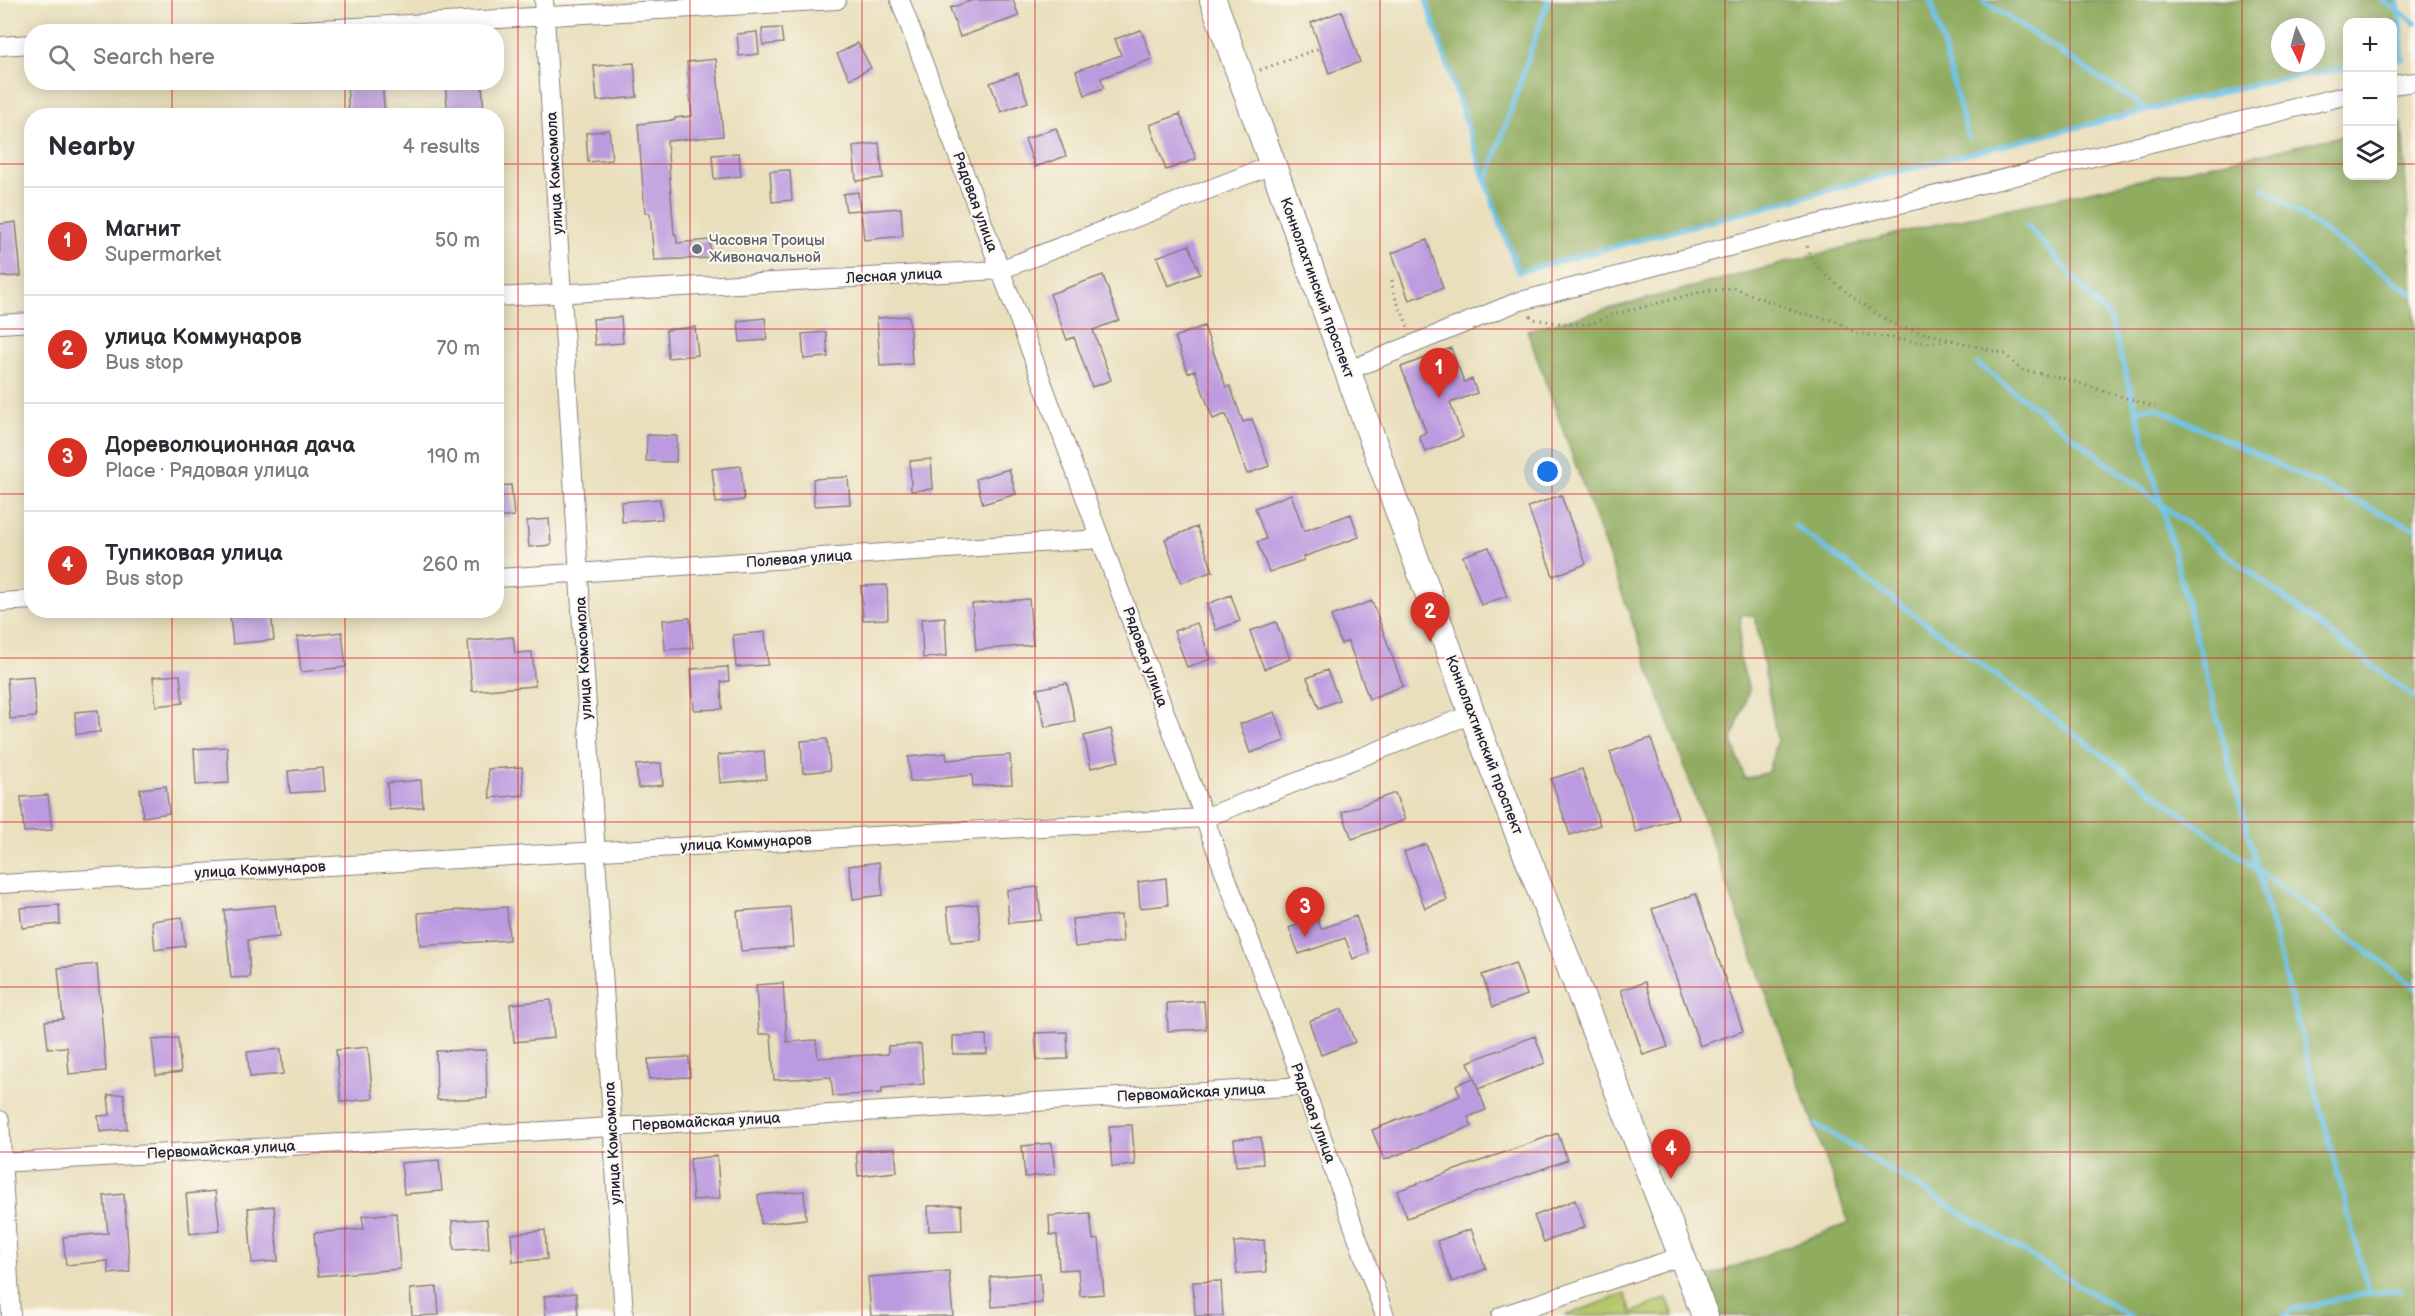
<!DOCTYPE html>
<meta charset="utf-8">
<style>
body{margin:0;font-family:"Balsamiq Sans",sans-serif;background:#f2f2f3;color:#2b2b33}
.controls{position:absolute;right:18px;top:18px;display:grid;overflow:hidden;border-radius:12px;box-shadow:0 3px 15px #0003}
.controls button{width:54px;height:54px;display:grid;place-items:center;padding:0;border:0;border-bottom:2px solid #e1e1e2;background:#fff;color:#2b2b33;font:30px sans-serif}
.compass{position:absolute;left:2271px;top:18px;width:54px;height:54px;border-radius:50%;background:#fff;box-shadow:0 3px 15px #0003;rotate:175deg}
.you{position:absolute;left:1548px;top:472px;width:21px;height:21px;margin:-15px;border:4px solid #fff;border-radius:50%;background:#1a73e8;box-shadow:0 0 0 9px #1a73e833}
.badge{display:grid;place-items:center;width:39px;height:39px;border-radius:50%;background:#d93025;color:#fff;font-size:20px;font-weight:700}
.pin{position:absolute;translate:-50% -50px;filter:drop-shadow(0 2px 3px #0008)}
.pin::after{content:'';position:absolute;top:32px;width:21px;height:18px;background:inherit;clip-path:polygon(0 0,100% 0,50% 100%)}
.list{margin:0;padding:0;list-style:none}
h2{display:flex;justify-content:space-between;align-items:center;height:78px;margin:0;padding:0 24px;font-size:26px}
h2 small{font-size:20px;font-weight:400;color:#7c7c81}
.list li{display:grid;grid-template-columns:39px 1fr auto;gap:18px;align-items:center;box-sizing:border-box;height:108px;padding:0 24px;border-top:2px solid #e1e1e2}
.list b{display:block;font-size:22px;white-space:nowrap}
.list p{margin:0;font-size:20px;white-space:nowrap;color:#7c7c81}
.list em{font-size:20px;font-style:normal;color:#7c7c81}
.icon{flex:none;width:33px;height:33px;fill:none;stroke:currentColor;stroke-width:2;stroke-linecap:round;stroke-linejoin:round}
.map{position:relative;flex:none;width:2415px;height:1316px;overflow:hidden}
.search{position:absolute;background:#fff;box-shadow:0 3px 15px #0003;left:24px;top:24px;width:480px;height:66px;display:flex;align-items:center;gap:15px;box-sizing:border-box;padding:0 21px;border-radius:24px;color:#7c7c81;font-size:22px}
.panel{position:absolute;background:#fff;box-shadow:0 3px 15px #0003;left:24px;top:108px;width:480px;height:510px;border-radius:24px}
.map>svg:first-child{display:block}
.green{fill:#b4c76a;stroke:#6b7452;stroke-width:1.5}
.forest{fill:#8fac5e;stroke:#58674c;stroke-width:1.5;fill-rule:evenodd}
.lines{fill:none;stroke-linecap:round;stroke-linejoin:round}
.stream{stroke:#6dc2ea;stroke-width:5}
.building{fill:#bc9adf}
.minor-casing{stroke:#86807c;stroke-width:20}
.secondary-casing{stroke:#86807c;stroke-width:28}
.path{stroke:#86807c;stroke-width:3;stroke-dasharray:1.5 4.5;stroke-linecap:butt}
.minor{stroke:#fff;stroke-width:18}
.secondary{stroke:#fff;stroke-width:26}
.grid{fill:none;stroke:#d62828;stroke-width:1.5;stroke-opacity:0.55}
.worship-dot{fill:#6b7280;stroke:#fbf7ec;stroke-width:2}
.labels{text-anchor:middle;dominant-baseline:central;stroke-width:4.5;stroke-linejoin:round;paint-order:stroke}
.street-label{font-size:15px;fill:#22223b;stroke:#fbf7ec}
.worship-label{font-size:15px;fill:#5b616d;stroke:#fbf7ec;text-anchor:start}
</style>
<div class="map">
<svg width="2415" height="1316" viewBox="0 0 2415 1316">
<rect width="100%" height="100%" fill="#fbf7ec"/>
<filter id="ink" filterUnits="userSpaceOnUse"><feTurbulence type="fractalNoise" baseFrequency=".0167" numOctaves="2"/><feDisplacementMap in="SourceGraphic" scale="12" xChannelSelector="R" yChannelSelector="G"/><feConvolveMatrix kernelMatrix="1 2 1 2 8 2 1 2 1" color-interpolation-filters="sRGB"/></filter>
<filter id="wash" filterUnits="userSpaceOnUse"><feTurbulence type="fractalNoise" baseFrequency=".008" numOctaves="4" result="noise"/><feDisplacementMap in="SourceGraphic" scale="24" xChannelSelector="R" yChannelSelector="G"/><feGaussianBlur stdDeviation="1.35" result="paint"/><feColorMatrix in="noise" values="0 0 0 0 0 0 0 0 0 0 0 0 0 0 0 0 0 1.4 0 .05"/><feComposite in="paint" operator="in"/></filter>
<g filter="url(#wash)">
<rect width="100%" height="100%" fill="#e9dfbc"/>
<path class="green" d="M1625 1294 1632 1313 1667 1298 1674 1316H1564Z"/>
<path class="forest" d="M1426 0H2398L2403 59 2393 61 2392 22H2348L2347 68 2264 82 1955 157 1518 272 1486 183ZM2280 27H2316V63H2280Z
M2402 123 2415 325V1316H1719L1705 1278 1849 1223 1527 330 1915 229 2347 135 2348 176H2392L2393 126ZM1741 614 1755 616 1777 740 1768 772 1745 779 1732 740 1749 690 1739 656Z"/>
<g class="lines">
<path class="stream" d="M1426 0 1486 183 1518 272 1955 157 2264 82 2348 68
M1931 0 1968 138
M1982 0 2148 110
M2383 0 2415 23
M2392 61 2403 59 2398 0
M1486 183 1548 0
M2263 188 2413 294
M2027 225 2110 319 2136 409 2369 1293
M1978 364 2415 698
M2136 409 2155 407 2415 529
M1795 526 2415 987
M1817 1125 2129 1316
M2285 1316 2295 1309 2369 1293 2400 1291"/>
</g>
<g id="blocks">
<path class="building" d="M973 0H1013L1019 16 960 37 950 8Z
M1342 11 1360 62 1329 73 1311 23Z
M781 28 783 43 763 45 762 29Z
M1141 30 1152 59 1101 78 1104 88 1085 95 1076 71 1121 55 1115 39Z
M757 32 759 54 739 56 737 34Z
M858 43 871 68 850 79 837 54Z
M716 59 723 136 667 141 674 234H676L677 243 710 240 711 258 654 260 650 213H645L638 124 675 120V118L692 116 687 62Z
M634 63 637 97 597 101 594 66Z
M1018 73 1028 102 1001 112 990 83Z
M382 82 385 116H349L347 84Z
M445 82H482L484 116H448Z
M1180 114 1196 159 1166 170 1150 125Z
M1056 128 1066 156 1035 167 1025 139Z
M609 130 612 160 588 162 586 133Z
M879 143 883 178 856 181 853 146Z
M739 153 741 176 714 179 712 155Z
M790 170 792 200 772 202 770 171Z
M858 192 860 210 846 211 843 194Z
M901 208 903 236 864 240 861 211Z
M16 222 21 276 0 277V224Z
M1427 240 1443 288 1409 300 1392 253Z
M1189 245 1200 274 1168 286 1157 257Z
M1103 275 1119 320 1093 330 1111 380 1092 387 1074 337 1067 340 1050 294Z
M909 316 912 364 880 366 877 318Z
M621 317 623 343 595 345 593 319Z
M765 318 767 340 740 342 738 321Z
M1204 326 1226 387 1230 386 1243 422 1252 419 1269 466 1247 474 1226 414 1213 419 1195 370 1188 373 1175 337Z
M695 327 698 355 668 358 666 330Z
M826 332 828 357 804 359 802 334Z
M1451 348 1464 382 1472 379 1477 393 1450 403 1463 437 1425 452 1419 436 1426 432 1401 367Z
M647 435 677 436 676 462 646 461Z
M931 459 933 489 911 491 910 461Z
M741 466 744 500 716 503 712 469Z
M1009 469 1016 494 983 504 976 479Z
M848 477 850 504 814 506 813 479Z
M511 485 514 516 496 518V486Z
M1291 494 1304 531 1351 514 1359 537 1303 557 1304 560 1269 572 1257 542 1266 539 1255 508Z
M1561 495 1586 564 1553 576 1528 507Z
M660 499 662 519 622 522 621 502Z
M549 519 551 545 529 547 527 521Z
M1197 527 1213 571 1181 583 1165 539Z
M1489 547 1507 596 1481 605 1463 556Z
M887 585 888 619 863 620 861 586Z
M1231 595 1240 621 1216 630 1207 604Z
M1029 599 1033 645 976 650 972 604Z
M1372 601 1403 686 1369 699 1348 641 1341 644 1331 616Z
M271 613 274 640 233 644 230 617Z
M945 617 947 656 923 658 921 619Z
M690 618 693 648 665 650 663 620Z
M1276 622 1290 659 1264 669 1250 631Z
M1197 623 1211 659 1187 667 1174 631Z
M342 632 346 667 301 672 297 637Z
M765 632 768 665 736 667 733 635Z
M513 637 515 653 532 652 535 686 472 691 468 641Z
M728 667 729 681 721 682 722 709 694 710 691 669Z
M1327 670 1339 700 1319 708 1307 678Z
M180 675 183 703 156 706 153 677Z
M33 676 36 717 10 719 7 678Z
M1067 683 1075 721 1045 727 1037 689Z
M98 710 100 732 76 734 75 712Z
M1275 712 1285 741 1250 753 1240 724Z
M1111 729 1119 761 1091 768 1084 736Z
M1651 738 1678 818 1636 832 1610 752Z
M827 739 830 770 803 773 801 741Z
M227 747 229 783 196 785 194 749Z
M764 751 766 779 720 783 718 755Z
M946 753 947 760 1010 755 1012 784 973 786 972 775 910 782 908 757Z
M661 763 663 785 638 788 636 765Z
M522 767 524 795 490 798 488 769Z
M323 768 325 791 290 793 288 771Z
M1582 769 1600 825 1570 835 1551 779Z
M421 780 423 807 389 810 387 783Z
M166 786 169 813 143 817 140 789Z
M1395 793 1405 820 1352 839 1342 812Z
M48 795 52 830 24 832 21 797Z
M1426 844 1447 900 1425 908 1404 852Z
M879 862 883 895 853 899 849 866Z
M1166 878 1168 905 1140 908 1138 882Z
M1038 887 1041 920 1009 923 1007 890Z
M1696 894 1743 1031 1700 1046 1652 909Z
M978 904 981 940 951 942 947 907Z
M59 905 60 924 22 928 20 908Z
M275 905 279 937 248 940 250 977 231 978 224 910Z
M507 907 509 940 420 946 418 913Z
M790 907 793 947 741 951 737 911Z
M1121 915 1123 942 1075 947 1072 919Z
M1356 916 1369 953 1353 959 1345 938 1299 954 1289 928 1317 918 1321 929Z
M182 917 185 946 155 950 152 921Z
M1515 963 1527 995 1493 1007 1482 975Z
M97 964 106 1071 69 1074 67 1047 48 1048 45 1021 63 1019 58 968Z
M1645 982 1668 1047 1643 1055 1621 990Z
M783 983 787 1042 816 1040 818 1058 888 1054V1046L921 1044 924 1084 882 1088V1093L833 1096 831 1077 774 1080 771 1034H759L756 985Z
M551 1000 554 1038 514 1042 510 1004Z
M1204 1001 1206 1029 1168 1031 1167 1003Z
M1342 1009 1355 1042 1321 1055 1309 1021Z
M1067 1032 1068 1059 1037 1060 1035 1033Z
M986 1035 987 1054H953V1036Z
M1535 1036 1545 1063 1478 1089 1468 1062Z
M178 1038 181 1072 156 1075 152 1040Z
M368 1047 373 1099 341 1102 336 1050Z
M281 1049 283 1074 250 1077 247 1052Z
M486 1050 487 1098 437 1100 436 1051Z
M689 1057 690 1077 649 1079 648 1059Z
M1474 1078 1486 1110 1468 1117 1472 1126 1384 1160 1372 1130 1460 1096 1456 1085Z
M124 1094 127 1129 100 1132 98 1116 110 1115 108 1095Z
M1132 1125 1135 1165 1112 1167 1109 1126Z
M1558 1133 1567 1160 1407 1218 1397 1191Z
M1261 1137 1263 1164 1236 1166 1234 1139Z
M1052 1143 1055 1174 1025 1177 1022 1146Z
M895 1148 897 1172 858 1176 856 1151Z
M717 1156 720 1198 693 1200 690 1159Z
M439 1160 442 1191 404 1194 401 1163Z
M215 1191 220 1230 190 1234 186 1194Z
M804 1191 806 1219 761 1224 758 1195Z
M124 1194 130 1272 109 1274 108 1261 66 1265 63 1237 108 1233 104 1196Z
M1575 1200 1585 1227 1544 1242 1534 1216Z
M961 1205 962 1230 929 1231 928 1206Z
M274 1206 278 1261 252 1263 248 1208Z
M396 1213 400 1269 318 1276 314 1233 364 1229 362 1216Z
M1090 1213 1093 1240 1099 1239 1104 1294 1080 1296 1078 1269 1059 1270 1057 1235H1050L1049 1216Z
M487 1219 489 1248 454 1250 452 1221Z
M1471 1229 1486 1269 1452 1282 1437 1241Z
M545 1230 547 1259 513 1262 511 1234Z
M1264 1240 1266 1272 1237 1274 1234 1242Z
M949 1271 953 1316H871L868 1277Z
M1040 1273 1042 1303 992 1307 990 1277Z
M1221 1281 1223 1316H1195L1193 1282Z
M437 1287 439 1315 412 1316 410 1289Z
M576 1293 578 1316H546L544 1296Z"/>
</g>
</g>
<g filter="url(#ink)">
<use href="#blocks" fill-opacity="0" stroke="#86807c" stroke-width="1.5"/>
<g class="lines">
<defs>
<path id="minor" d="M544 0 624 1316
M900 0 1304 1086 1385 1316
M266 32 837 0
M0 46 32 44
M2392 85 2415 82
M496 297 1000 270 1272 165
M0 324 32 322
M1347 371 1517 302 1801 228 2348 95
M496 578 1101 539
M0 602 32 600
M0 884 1204 818 1472 714
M0 1120 11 1316
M0 1163 1304 1086
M1501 1316 1682 1256"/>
<path id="secondary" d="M1213 0 1472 714 1705 1316"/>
</defs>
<use href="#minor" class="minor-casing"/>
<use href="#secondary" class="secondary-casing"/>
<path class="path" d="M1260 70 1320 48
M1807 246 1810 256 1820 270 1855 299 1894 325 2005 354 2021 370 2059 377 2155 407
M1392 280C1393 300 1402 309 1408 327
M1530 316 1533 319 1566 324H1591L1608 316 1701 292 1734 288 1802 314 1834 320 1856 333 1926 343 1955 340"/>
<use href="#minor" class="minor"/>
<use href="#secondary" class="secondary"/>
</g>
</g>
<path class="grid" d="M172 0V32M345 0V32M518 0V1316M690 0V1316M862 0V1316M1035 0V1316M1208 0V1316M1380 0V1316M1552 0V1316M1725 0V1316M1898 0V1316M2070 0V1316M2242 0V1316M172 82V116M345 82V116M0 164H32M496 164H2348M2392 164H2415M0 329H32M496 329H2415M0 494H32M496 494H2415M172 610V1316M345 610V1316M0 658H2415M0 822H2415M0 987H2415M0 1152H2415"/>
<circle class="worship-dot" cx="697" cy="249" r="6"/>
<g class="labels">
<g class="street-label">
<text transform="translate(555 173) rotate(-93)">улица Комсомола</text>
<text transform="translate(975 202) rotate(70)">Рядовая улица</text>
<text transform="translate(894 276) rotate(-3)">Лесная улица</text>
<text transform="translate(1317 288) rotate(70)">Коннолахтинский проспект</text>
<text transform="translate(799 559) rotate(-4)">Полевая улица</text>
<text transform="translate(1145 657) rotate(70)">Рядовая улица</text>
<text transform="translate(584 658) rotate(-93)">улица Комсомола</text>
<text transform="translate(1484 745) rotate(69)">Коннолахтинский проспект</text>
<text transform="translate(746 843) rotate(-3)">улица Коммунаров</text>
<text transform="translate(260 870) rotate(-3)">улица Коммунаров</text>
<text transform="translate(1191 1093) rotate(-3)">Первомайская улица</text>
<text transform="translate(1313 1113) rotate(70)">Рядовая улица</text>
<text transform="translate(706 1122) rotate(-3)">Первомайская улица</text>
<text transform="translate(613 1143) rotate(-93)">улица Комсомола</text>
<text transform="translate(221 1150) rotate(-3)">Первомайская улица</text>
</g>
<g class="worship-label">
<text x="709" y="240">Часовня Троицы<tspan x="709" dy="17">Живоначальной</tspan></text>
</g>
</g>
</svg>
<div class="controls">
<button>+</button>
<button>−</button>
<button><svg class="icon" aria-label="layers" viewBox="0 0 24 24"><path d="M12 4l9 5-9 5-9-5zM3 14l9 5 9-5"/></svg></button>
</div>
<svg class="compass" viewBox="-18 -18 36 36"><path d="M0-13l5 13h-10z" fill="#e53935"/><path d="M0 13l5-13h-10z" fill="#7c7c81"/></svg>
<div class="you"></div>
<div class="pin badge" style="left:1439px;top:398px">1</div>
<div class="pin badge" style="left:1430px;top:642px">2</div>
<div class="pin badge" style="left:1305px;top:937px">3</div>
<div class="pin badge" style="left:1671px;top:1179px">4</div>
<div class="search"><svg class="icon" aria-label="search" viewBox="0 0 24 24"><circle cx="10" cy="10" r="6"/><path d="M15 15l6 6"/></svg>Search here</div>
<section class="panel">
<h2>Nearby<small>4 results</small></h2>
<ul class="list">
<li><span class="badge">1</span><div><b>Магнит</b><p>Supermarket</p></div><em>50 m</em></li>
<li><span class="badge">2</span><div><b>улица Коммунаров</b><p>Bus stop</p></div><em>70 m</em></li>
<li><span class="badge">3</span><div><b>Дореволюционная дача</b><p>Place · Рядовая улица</p></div><em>190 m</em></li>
<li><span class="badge">4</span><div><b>Тупиковая улица</b><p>Bus stop</p></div><em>260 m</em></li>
</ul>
</section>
</div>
